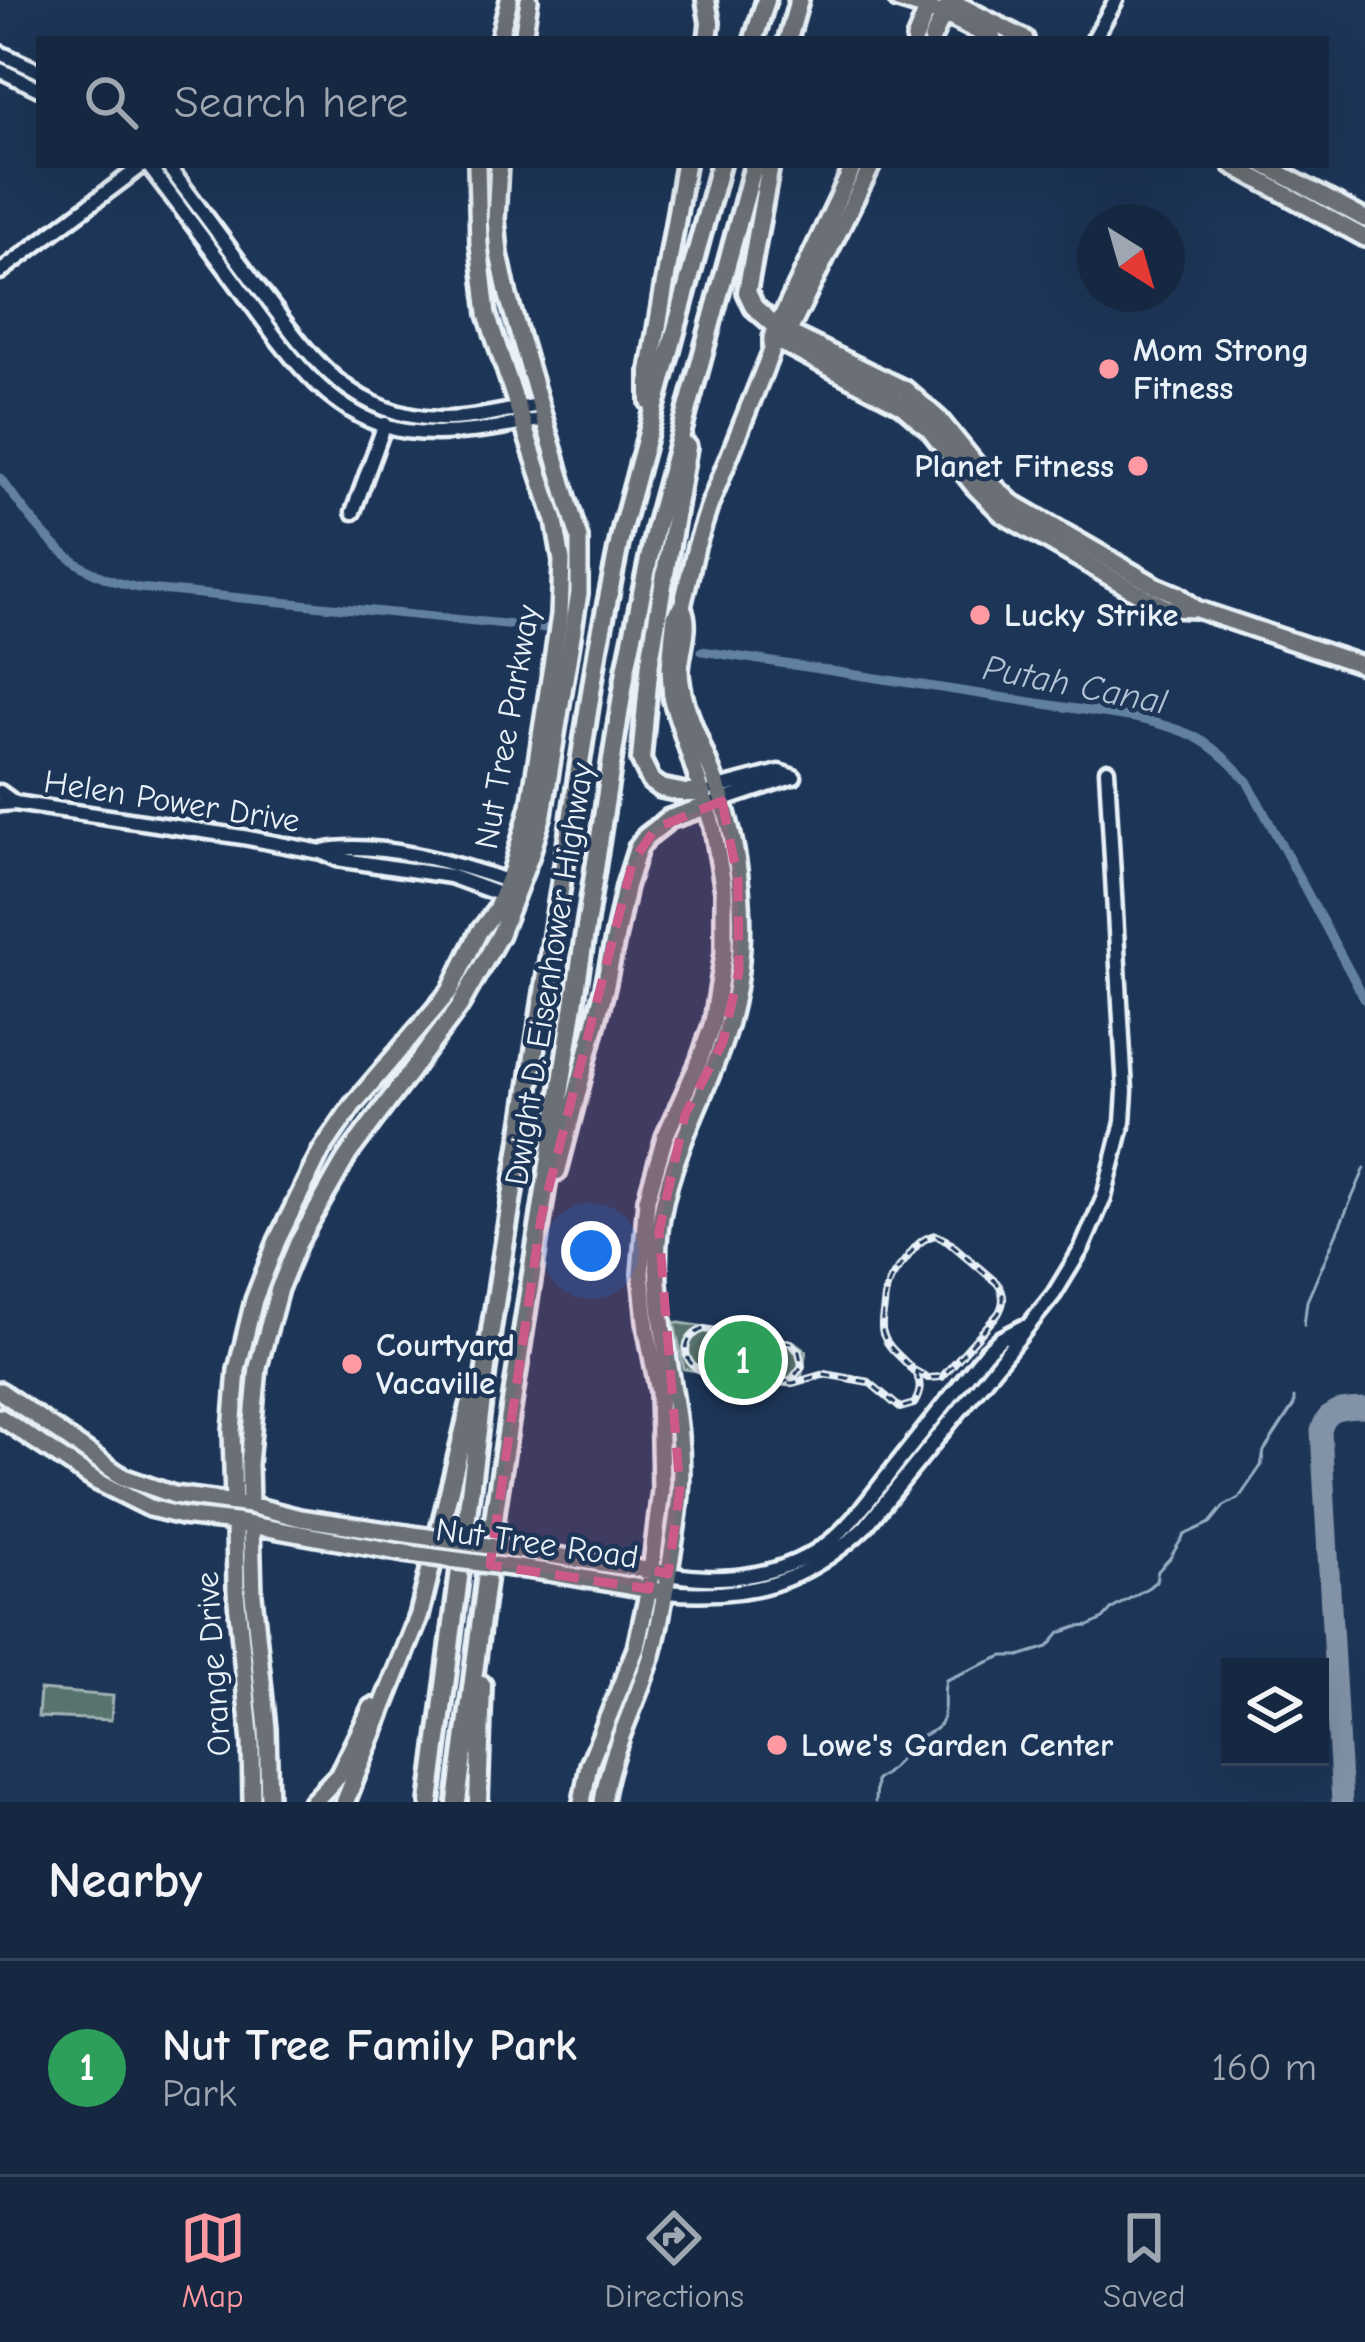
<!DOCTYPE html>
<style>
body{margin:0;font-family:"Comic Neue",sans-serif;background:#1f3048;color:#f1f3f6}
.controls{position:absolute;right:36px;bottom:36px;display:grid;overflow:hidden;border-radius:0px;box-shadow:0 12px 48px #0002}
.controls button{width:108px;height:108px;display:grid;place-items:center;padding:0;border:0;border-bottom:3px solid #35445a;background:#162841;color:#f1f3f6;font:60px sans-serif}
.compass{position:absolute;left:1077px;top:204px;width:108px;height:108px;border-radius:50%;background:#162841;box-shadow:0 12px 48px #0002;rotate:143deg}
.you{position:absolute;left:591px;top:1251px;width:42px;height:42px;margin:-30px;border:9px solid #fff;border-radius:50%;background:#1a73e8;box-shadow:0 0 0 18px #1a73e833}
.badge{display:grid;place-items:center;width:78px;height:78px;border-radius:50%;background:#ff9aa2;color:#fff;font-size:39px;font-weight:700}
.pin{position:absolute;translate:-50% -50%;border:6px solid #fff;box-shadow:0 3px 12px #0006}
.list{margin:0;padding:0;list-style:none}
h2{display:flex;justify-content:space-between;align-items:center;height:156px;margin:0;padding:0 48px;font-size:51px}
h2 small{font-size:39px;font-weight:400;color:#9ea6b1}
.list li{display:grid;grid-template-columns:78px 1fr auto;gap:36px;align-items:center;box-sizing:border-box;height:216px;padding:0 48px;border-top:3px solid #35445a}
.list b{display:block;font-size:45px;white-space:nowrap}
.list p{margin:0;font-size:39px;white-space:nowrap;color:#9ea6b1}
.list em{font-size:39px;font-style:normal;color:#9ea6b1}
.icon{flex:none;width:66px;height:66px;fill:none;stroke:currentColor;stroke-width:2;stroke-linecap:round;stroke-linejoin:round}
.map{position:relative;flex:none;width:1365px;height:1802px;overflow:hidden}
.search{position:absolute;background:#162841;box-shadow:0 12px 48px #0002;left:36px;right:36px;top:36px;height:132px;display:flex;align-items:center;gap:30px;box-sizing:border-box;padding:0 42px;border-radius:0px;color:#9ea6b1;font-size:45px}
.sheet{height:372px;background:#162841}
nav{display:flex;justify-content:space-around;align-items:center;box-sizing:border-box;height:168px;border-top:3px solid #35445a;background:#162841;font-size:33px;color:#9ea6b1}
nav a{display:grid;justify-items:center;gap:6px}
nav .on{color:#ff9aa2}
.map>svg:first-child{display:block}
.green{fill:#58726e;stroke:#a0b2b3;stroke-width:3}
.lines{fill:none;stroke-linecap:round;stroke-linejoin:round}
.stream{stroke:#98adc3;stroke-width:3}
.canal{stroke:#6280a0;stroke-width:9}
.taxiway{stroke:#8293a8;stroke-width:21}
.minor-casing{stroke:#e8f1f8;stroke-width:21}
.major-casing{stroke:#e8f1f8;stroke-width:24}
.highway-casing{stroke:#e8f1f8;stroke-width:26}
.minor{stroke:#1d3557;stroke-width:12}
.major{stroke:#6b6f75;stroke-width:15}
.highway{stroke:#6b6f75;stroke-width:16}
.rail-casing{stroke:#e8f1f8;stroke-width:8}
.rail{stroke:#1d3557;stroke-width:3;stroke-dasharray:9;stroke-linecap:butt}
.major-bridge-casing{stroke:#e8f1f8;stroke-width:24;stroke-linecap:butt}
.major-bridge{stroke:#6b6f75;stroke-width:15}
.marked{fill:#cd598a;fill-opacity:0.2;stroke:#cd598a;stroke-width:9;stroke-dasharray:24 15;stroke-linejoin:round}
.poi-dot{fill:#ff9aa2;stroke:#1d3557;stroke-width:4.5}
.labels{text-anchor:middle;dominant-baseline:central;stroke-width:9;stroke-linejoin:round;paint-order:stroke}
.poi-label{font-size:33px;font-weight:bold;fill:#e8f1f8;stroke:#1d3557;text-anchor:start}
.street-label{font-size:33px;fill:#e8f1f8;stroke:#1d3557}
.water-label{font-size:36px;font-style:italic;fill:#b2c4d5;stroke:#1d3557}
</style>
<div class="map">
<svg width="1365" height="1802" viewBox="0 0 1365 1802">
<rect width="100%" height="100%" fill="#1d3557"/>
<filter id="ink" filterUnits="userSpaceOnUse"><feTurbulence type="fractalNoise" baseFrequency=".00833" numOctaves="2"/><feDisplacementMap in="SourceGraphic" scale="24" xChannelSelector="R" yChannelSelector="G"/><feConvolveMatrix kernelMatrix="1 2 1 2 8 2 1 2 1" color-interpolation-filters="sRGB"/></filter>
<g filter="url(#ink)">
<path class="green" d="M674 1322 793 1341 806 1351 801 1379 791 1382 790 1386 684 1369Z
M40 1690 113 1696 111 1720 38 1717Z"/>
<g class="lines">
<path class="stream" d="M1304 1325 1307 1301 1365 1168
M875 1802 876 1780C897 1769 902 1750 919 1738 929 1731 938 1731 942 1720 947 1707 942 1693 946 1680L1003 1656H1019L1048 1647 1060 1633 1077 1627 1089 1626 1103 1619 1112 1609 1149 1587 1156 1581 1158 1571 1170 1558 1184 1535 1210 1523 1224 1506 1239 1498 1261 1466 1264 1451 1294 1405V1398"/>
<path class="canal" d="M0 478C44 535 65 572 139 588L545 628
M702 651 1135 718C1189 730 1210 739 1247 781L1365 1000"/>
<path class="taxiway" d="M1342 1802 1321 1431C1327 1407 1344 1409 1365 1408"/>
<defs>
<path id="minor" d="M1094 39 1116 0
M0 53 39 71
M0 70 39 89
M148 165C176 202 204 239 231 276 277 337 323 418 406 431 452 437 500 428 544 419
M167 165C197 204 226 244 255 283 305 349 346 416 439 419 472 420 506 410 539 405
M0 272 143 165
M353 512 385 424
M714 789 779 772 794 777
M0 792 15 803
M715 803 792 777
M0 804 15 803 243 837 321 852 337 859 450 876 510 898
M323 851C375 839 462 865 513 883
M668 1574C725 1584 787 1577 834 1538 859 1516 879 1486 900 1460 929 1424 957 1388 986 1352L1000 1339 1023 1327
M665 1592C748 1599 804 1585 866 1526L1054 1294 1082 1248 1104 1197 1123 1122 1125 1091 1107 770"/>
<path id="major" d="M898 0 944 14 993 39
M949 0 1025 39
M499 39 509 0
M523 39 529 0
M915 39 930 3
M932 39 946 9
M1232 165 1365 238
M1265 165 1365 219
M777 327 906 390 940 420 991 483 1011 502 1154 585 1178 595 1196 609
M772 338 900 404 929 429 974 486 1002 514 1146 598 1168 608 1196 609 1365 666
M784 341 872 165
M0 1391 123 1477 174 1495 250 1505 300 1518 407 1534
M0 1417 96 1481 150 1508 182 1516 235 1522 404 1553
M234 1503 232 1431 237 1370 254 1300 277 1241 321 1151 352 1106 450 991 479 932 496 910 512 870 530 806 560 615 562 561 555 521 487 314 479 245 477 165
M250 1505 249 1464 258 1367 279 1289 298 1243 348 1155 459 1007 500 934 530 857 543 814 579 593V538L508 296 499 254 496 219 499 165
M235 1522 236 1591 251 1743 252 1802
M251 1526 253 1595 267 1729 269 1802
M550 1555 659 1572
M548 1572 657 1591
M582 1802 589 1765 636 1648 649 1589 661 1490 659 1392 647 1330 641 1274 647 1199 665 1137 699 1062 713 1022 724 953V891L713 827 672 700 670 668 673 633 675 616 682 607 696 547 710 504 772 350V338L854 165
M603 1802C610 1753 633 1711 649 1664 657 1641 660 1617 665 1593 671 1560 677 1527 680 1494 687 1405 649 1320 659 1231 667 1162 701 1106 723 1042 749 965 747 876 722 799 711 768 697 737 686 705 683 694 680 682 680 670 681 650 692 624 682 607"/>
<path id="highway" d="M706 0 710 23 708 39
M754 39 766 0
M788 39 799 0
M770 165 747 292 754 307 777 327
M650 402V371L685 165
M687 447 650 661 641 760 651 781 661 788 685 793H702
M557 1171 605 987 626 886 638 848 646 837 669 819 707 806
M313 1802 339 1775 372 1708
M345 1802 419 1616 470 1406
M430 1802 491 1330 598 648 622 529 720 165
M457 1802 496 1505 626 670 655 530 754 165
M478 1802 482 1685"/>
</defs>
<use href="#minor" class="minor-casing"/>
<use href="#major" class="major-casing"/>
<use href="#highway" class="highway-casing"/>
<use href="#minor" class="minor"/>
<use href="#major" class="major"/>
<use href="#highway" class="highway"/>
<defs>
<path id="rail" d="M780 1383 792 1379 802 1366 799 1352 791 1343 704 1329C683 1336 679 1359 700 1370L775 1382 793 1383 824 1374 869 1382 900 1408 914 1404C935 1370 892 1361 883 1334 880 1326 883 1315 884 1306 885 1288 890 1278 902 1264 912 1252 919 1238 936 1235L948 1241 997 1283C1005 1293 1005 1303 998 1314L942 1377 928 1378 910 1368"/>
</defs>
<use href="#rail" class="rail-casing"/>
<use href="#rail" class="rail"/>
<defs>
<path id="major-bridge" d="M407 1534 550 1555
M404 1553 548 1572"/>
</defs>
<use href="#major-bridge" class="major-bridge-casing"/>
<use href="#major-bridge" class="major-bridge"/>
</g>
</g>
<path class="marked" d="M722 801 738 880 739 971 723 1042 685 1115 659 1232 680 1489 668 1574 652 1570 649 1589 490 1565 541 1218 633 861 656 828Z"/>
<g class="poi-dot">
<circle cx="1109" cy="369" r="12"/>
<circle cx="1138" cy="466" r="12"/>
<circle cx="980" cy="615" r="12"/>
<circle cx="352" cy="1364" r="12"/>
<circle cx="777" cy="1745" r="12"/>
</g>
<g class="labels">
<g class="poi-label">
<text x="1133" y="350">Mom Strong<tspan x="1133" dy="38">Fitness</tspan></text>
<text x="1114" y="466" text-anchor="end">Planet Fitness</text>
<text x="1004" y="615">Lucky Strike</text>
<text x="376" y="1345">Courtyard<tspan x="376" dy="38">Vacaville</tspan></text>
<text x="801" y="1745">Lowe's Garden Center</text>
</g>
<g class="street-label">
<text transform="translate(507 727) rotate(-80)">Nut Tree Parkway</text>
<text transform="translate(172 801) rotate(9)">Helen Power Drive</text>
<text transform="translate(549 974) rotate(-81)">Dwight D. Eisenhower Highway</text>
<text transform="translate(537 1543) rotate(8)">Nut Tree Road</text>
<text transform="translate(213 1664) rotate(-94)">Orange Drive</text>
</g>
<g class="water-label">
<text transform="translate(1075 685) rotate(11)">Putah Canal</text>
</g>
</g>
</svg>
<div class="controls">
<button><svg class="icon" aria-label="layers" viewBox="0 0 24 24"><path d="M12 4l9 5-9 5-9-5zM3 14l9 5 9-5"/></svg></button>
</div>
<svg class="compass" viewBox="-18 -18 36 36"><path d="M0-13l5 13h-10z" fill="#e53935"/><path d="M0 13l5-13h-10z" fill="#9ea6b1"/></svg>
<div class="you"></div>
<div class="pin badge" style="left:743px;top:1360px;background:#2e9e5b">1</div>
<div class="search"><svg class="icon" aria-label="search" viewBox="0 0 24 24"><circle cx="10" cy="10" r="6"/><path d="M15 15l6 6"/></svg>Search here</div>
</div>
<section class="sheet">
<h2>Nearby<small></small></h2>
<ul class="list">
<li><span class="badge" style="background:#2e9e5b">1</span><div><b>Nut Tree Family Park</b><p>Park</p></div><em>160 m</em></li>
</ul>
</section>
<nav>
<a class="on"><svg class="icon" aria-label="map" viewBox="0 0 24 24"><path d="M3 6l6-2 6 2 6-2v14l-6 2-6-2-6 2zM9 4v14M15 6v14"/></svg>Map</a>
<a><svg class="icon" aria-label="directions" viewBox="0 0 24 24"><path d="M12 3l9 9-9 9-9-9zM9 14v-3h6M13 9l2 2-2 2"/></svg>Directions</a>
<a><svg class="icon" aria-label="saved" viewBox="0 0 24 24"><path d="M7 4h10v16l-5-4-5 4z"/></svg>Saved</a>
</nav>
